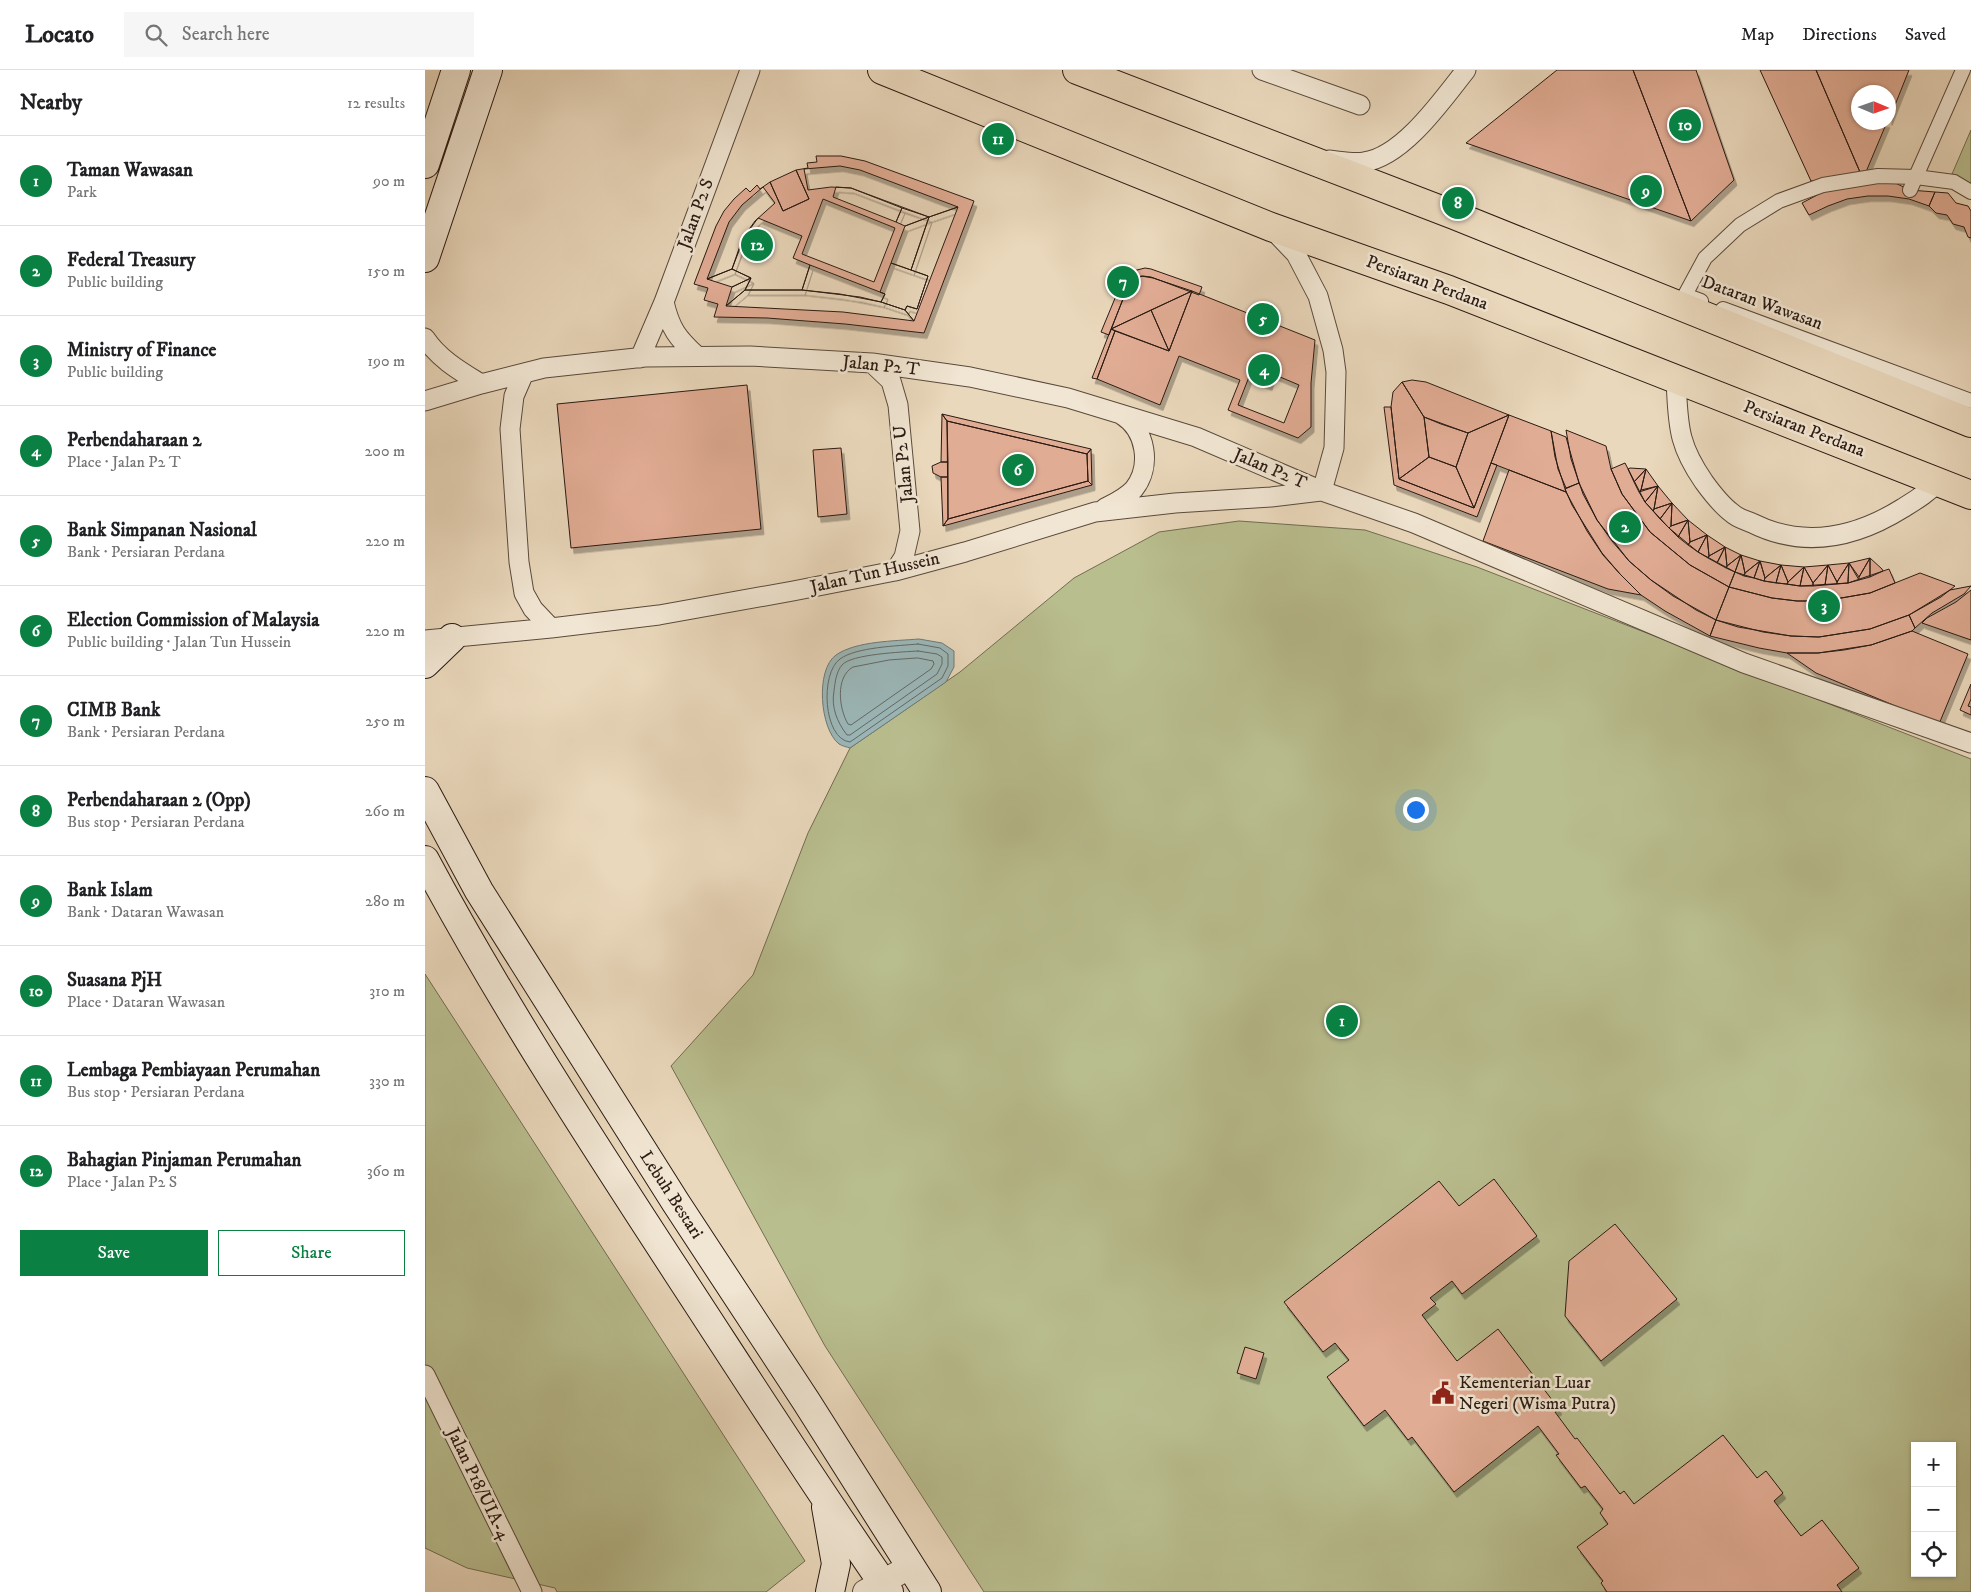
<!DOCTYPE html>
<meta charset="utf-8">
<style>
body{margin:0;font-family:"IM FELL DW Pica",serif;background:#f6f6f6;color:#202124}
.controls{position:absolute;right:15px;bottom:15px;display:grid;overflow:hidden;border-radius:0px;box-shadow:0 1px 4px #0004}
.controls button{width:45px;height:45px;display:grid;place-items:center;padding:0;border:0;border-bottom:1px solid #e0e0e0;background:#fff;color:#202124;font:25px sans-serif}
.compass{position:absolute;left:1426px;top:15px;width:45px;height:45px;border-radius:50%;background:#fff;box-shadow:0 1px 4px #0004;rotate:92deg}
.you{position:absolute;left:990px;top:739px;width:18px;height:18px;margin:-12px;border:4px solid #fff;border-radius:50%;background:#1a73e8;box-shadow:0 0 0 8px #1a73e833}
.badge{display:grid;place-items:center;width:32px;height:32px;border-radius:50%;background:#0b8043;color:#fff;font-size:16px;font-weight:700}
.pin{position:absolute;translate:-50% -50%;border:2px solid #fff;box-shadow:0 1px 5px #0006}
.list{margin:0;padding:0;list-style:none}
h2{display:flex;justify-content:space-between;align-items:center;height:65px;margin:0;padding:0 20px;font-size:21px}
h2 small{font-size:16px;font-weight:400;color:#757577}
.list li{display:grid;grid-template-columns:32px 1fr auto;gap:15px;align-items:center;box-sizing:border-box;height:90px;padding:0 20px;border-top:1px solid #e0e0e0}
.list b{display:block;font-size:19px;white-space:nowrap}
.list p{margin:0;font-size:16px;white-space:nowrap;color:#757577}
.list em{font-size:16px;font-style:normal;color:#757577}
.actions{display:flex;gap:10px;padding:15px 20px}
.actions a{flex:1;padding:11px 0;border:1px solid #0b8043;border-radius:0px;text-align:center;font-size:18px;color:#0b8043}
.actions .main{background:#0b8043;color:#fff}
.icon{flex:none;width:28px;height:28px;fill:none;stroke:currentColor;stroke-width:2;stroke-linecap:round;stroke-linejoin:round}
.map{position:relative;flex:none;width:1546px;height:1522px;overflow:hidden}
header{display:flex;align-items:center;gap:30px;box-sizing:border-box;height:70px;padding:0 25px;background:#fff;border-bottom:1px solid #e0e0e0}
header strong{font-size:24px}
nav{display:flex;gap:28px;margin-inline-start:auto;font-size:18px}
.search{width:350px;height:45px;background:#f6f6f6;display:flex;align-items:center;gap:12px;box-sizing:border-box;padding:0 18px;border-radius:0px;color:#757577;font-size:19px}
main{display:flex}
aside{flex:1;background:#fff}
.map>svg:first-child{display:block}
.green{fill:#b9be8f;stroke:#726c50;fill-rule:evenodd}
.water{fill:#9bb8ba;stroke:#6e7977}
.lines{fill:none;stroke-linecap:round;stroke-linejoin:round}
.shore{stroke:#626966;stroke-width:1}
.building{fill:#e1ac94;stroke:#2a1a12;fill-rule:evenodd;filter:url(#shadow)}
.pedestrian-casing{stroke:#5a4a3c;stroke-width:16}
.minor-casing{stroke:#5a4a3c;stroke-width:21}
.tertiary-casing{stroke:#5a4a3c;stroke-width:26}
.secondary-casing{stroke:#2a1a12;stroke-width:30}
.primary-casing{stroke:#2a1a12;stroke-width:30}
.pedestrian{stroke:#f1e6d3;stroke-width:14}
.minor{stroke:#f1e6d3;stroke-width:19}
.tertiary{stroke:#f1e6d3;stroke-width:24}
.secondary{stroke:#f1e6d3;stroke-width:28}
.primary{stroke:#ead8bc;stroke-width:28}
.labels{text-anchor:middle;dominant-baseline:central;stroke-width:5;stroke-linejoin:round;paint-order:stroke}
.street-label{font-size:18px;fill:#2a1a12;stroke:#f1e6d3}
.poi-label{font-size:18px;fill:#2a1a12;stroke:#f1e6d3;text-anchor:start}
</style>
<header>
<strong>Locato</strong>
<div class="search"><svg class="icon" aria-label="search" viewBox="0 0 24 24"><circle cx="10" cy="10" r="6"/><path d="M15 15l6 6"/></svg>Search here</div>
<nav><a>Map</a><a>Directions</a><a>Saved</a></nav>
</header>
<main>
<aside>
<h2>Nearby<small>12 results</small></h2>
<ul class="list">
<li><span class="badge">1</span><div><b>Taman Wawasan</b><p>Park</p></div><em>90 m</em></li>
<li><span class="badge">2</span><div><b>Federal Treasury</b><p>Public building</p></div><em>150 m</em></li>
<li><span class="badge">3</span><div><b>Ministry of Finance</b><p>Public building</p></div><em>190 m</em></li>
<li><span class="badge">4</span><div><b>Perbendaharaan 2</b><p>Place · Jalan P2 T</p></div><em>200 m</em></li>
<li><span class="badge">5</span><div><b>Bank Simpanan Nasional</b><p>Bank · Persiaran Perdana</p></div><em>220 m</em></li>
<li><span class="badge">6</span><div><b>Election Commission of Malaysia</b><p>Public building · Jalan Tun Hussein</p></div><em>220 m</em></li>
<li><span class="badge">7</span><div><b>CIMB Bank</b><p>Bank · Persiaran Perdana</p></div><em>250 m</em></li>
<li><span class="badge">8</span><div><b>Perbendaharaan 2 (Opp)</b><p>Bus stop · Persiaran Perdana</p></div><em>260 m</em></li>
<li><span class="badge">9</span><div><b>Bank Islam</b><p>Bank · Dataran Wawasan</p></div><em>280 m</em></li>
<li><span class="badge">10</span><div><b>Suasana PjH</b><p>Place · Dataran Wawasan</p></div><em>310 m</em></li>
<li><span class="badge">11</span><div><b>Lembaga Pembiayaan Perumahan</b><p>Bus stop · Persiaran Perdana</p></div><em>330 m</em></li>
<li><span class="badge">12</span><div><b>Bahagian Pinjaman Perumahan</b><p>Place · Jalan P2 S</p></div><em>360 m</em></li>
</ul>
<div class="actions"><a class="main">Save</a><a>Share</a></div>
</aside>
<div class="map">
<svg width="1546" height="1522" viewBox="0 0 1546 1522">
<defs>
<filter id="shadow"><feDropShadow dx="3" dy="5.5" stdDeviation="0" flood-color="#0004"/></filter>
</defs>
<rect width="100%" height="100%" fill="#ead8bc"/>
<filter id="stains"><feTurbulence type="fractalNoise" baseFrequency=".004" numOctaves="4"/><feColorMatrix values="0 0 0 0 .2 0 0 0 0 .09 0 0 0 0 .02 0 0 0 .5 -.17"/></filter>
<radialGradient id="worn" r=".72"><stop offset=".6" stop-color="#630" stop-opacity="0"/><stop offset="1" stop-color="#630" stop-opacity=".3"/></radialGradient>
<path class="green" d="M1546 60V114L1527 104Z
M814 451 940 460 1052 497 1546 689V1522H559L400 1276 246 996 328 905 383 763 425 678 535 602 649 508 734 462ZM1490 1376H1527V1503H1490Z
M0 904 380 1491 341 1522H132L130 1518 42 1498 0 1478Z"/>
<path class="water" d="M494 569 517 573 529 581V597L521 612 425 678C422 677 417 676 414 674 395 659 390 600 411 585 431 571 470 571 494 569Z"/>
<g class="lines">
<path class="shore" d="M493 574 515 578 523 584V596L517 608 425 672C398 669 395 603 415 589 431 577 473 576 493 574Z
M493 581 512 584 517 587V594L512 604 425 665H422C412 652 406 637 409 621 410 613 411 602 417 595 426 584 478 582 493 581Z
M493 588 508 591 509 594 506 599 426 655 423 654C414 639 410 607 428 597L464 590Z"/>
</g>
<path class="building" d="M1132 0H1208L1266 151 1041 73Z
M1208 0H1271L1309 110 1266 151Z
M1335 0H1391L1438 109 1386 111Z
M1391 0H1484L1464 50V22H1434V52H1462L1438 109Z
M391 86H416L440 91 549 131 499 263 420 254 342 248 289 247 293 234 279 230 283 218 269 214 291 156 299 141 309 129 321 118 325 122 332 115 335 119 345 112 358 141 384 129 371 100 383 98 382 93 392 92ZM398 129 470 158 449 212 377 184Z
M415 96 435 100 533 137 504 147 426 118 406 117 383 120 379 99Z
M371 100 384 129 358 141 345 112Z
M1442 111H1466L1485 120 1510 122 1504 136 1484 129 1463 126H1443L1422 129 1403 136 1384 145 1377 133 1398 122Z
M338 117 350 133 330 151 320 165 307 199 282 209 304 152 317 135Z
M411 117 426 118 477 138 471 152 408 127Z
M1510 122 1523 123 1531 133 1543 136 1546 141V168L1543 167 1539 157 1528 154 1522 145 1511 143 1504 136Z
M533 137 489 251 480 240 482 236 492 239 503 206 486 200 504 147Z
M477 138 504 147 480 156 471 152Z
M504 147 486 200 466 193 480 156Z
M333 148 377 166 368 188 385 195 377 220H320L326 208 307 199 317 170Z
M466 193 503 206 492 239 482 236 480 240 456 232 460 224 455 222Z
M385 195 460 224 456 232 415 224 377 220Z
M720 198 726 199 777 217 774 225 726 207 718 206 712 208 707 211 701 221 684 265 676 262 698 209 708 201Z
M307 199 326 208 307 217 282 209Z
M716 206 728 208 767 221 686 259 703 217 707 211Z
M326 208 320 220 301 236 307 217Z
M320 220H377L435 227 456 232 480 240 489 251 418 242 301 236Z
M767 221 744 281 726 240Z
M767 221 890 270 886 313V357L873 368 803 340 815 310 754 286 735 335 672 309 690 261 744 281Z
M726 240 744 281 686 259Z
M686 259 690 261 672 309 667 308Z
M848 304 874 315 859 353 813 335 824 307 844 315Z
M987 310 1001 312 1084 345 1043 363 1016 354 999 347 977 312Z
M977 312 999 347 1004 387 974 409 966 337 968 322Z
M322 315 336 459 146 478 132 334Z
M959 337H966L974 409 1049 438 1066 393 1072 395 1052 447 969 415Z
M517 344 666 379 662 384 522 351Z
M517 344 522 351 523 392H516Z
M1084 345 1066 393 1049 438 1031 397 1043 363Z
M1084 345 1126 361 1130 387 1141 422 1066 393Z
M999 347 1043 363 1031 397 1004 387Z
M522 351 662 384 663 411 523 449Z
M1141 360 1181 376 1186 399 1197 424 1225 462 1265 495 1304 517 1291 550 1271 540 1226 510 1204 491 1187 471 1172 450 1158 424 1146 389Z
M1126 361 1141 367 1154 413 1141 418 1133 399Z
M416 378 422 444 393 447 388 380Z
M666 379 667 415 663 411 662 384Z
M1004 387 1031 397 1049 438 974 409Z
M516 392H523V407H516L508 403 507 396Z
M1200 393 1220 432 1244 458 1273 482 1310 502 1304 517 1265 495 1225 462 1197 424 1186 399Z
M1205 398 1221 399 1209 412 1203 399Z
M1221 399 1233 416 1216 420Z
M1221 399 1216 420 1214 422 1209 412Z
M1084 400 1141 422 1162 461 1178 485 1195 504 1216 525 1183 519 1058 471Z
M516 407H523V449L518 456Z
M663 411 667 415 518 456 523 449Z
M1154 413 1172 450 1204 491 1226 510 1248 526 1291 550 1285 566 1240 541 1216 525 1195 504 1177 483 1147 435 1140 419Z
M1233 416 1247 433 1229 439Z
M1233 416 1222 430 1220 432 1214 422Z
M1233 416 1229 439 1228 441 1220 432Z
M1247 433 1263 450 1246 456Z
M1247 433 1235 449 1228 441 1229 439Z
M1247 433 1246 456 1244 458 1235 449Z
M1263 450 1282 465 1265 472Z
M1263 450 1253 467 1244 458 1246 456Z
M1263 450 1265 472 1263 475 1253 467Z
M1282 465 1300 477 1284 486Z
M1282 465 1273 482 1263 475 1265 472Z
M1282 465 1284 486 1283 488 1273 482Z
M1300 477 1316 485 1302 496Z
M1300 477 1292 493 1283 488 1284 486Z
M1300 477 1302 496 1301 498 1292 493Z
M1316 485 1310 502 1301 498 1302 496Z
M1316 485 1320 503 1319 506 1310 502Z
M1316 485 1335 491 1320 503Z
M1445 488 1457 499 1458 501 1445 507Z
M1445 488V507L1434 510V507Z
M1445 488 1434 507 1424 493Z
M1335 491 1340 508 1339 511 1329 508Z
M1335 491 1329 508 1319 506 1320 503Z
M1335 491 1356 495 1340 508Z
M1424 493 1434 510 1423 513V510Z
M1424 493 1423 513 1412 514V512Z
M1424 493 1412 512 1403 495Z
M1356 495 1363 512 1362 514 1351 513Z
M1356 495 1351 513 1339 511 1340 508Z
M1356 495 1379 497 1363 512Z
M1403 495 1412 512V514L1400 515Z
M1403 495 1400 515 1388 516V513Z
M1403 495 1388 513 1379 497Z
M1379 497 1388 513V516H1375Z
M1379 497 1375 516 1362 514 1363 512Z
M1464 499 1470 513 1445 523 1399 531H1372L1347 528 1304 517 1310 502 1339 511 1375 516 1423 513Z
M1495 503 1530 516 1516 527 1484 545 1445 559 1394 567 1366 566 1313 557 1291 550 1304 517 1347 528 1372 531H1399L1445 523Z
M1546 516 1539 524 1507 543 1490 558 1484 545 1525 520Z
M1546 520V570L1497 553 1502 548 1531 532Z
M1484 545 1490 558 1487 561 1446 575 1393 583H1362L1334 578 1285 566 1291 550 1338 562 1366 566 1394 567 1445 559Z
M1487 561 1543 584 1514 654 1391 603 1362 583H1393L1419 580 1446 575Z
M1546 614V629L1543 636 1546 637V645L1535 640Z
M1069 1109 1112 1166 1037 1224 1027 1211 1005 1228 1011 1234 997 1245 1032 1291 1073 1259 1134 1339 1130 1342 1150 1369 1152 1368 1195 1424 1199 1421 1209 1434 1298 1365 1332 1408 1341 1401 1358 1423 1349 1431 1376 1466 1397 1450 1434 1498 1412 1515 1417 1522H1182L1176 1513 1178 1511 1152 1477 1183 1454 1175 1443 1178 1439 1160 1416 1156 1418 1131 1385 1134 1384 1113 1356 1029 1422 987 1367 983 1370 960 1340 939 1356 902 1307 924 1290 910 1273 898 1282 859 1232 1014 1111 1034 1136Z
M1190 1154 1252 1229 1176 1291 1140 1246 1144 1191Z
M820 1277 839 1283 831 1309 812 1303Z"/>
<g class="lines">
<defs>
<path id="pedestrian" d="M1485 120 1538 0
M1276 231 1260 225 1280 188 1315 155 1354 131 1398 115 1453 106 1491 107 1529 112 1546 122
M1298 239 1546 331"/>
<path id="minor" d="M837 0 935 35
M904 90C915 91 928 94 939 92 978 87 1018 29 1041 0
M849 161 871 184 893 226 908 280 911 302 909 378 897 421
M239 232C245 258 252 268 272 286
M0 268C14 289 35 301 56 314
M215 288 239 232 325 0
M447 293 466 311 473 335 485 461 479 487 470 501
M99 303 89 326 85 359 94 492 99 523 108 539 126 558
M1251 308C1252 328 1252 349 1257 368 1261 383 1270 399 1279 412 1287 423 1296 435 1307 443 1312 448 1320 450 1327 453 1379 479 1430 468 1478 438 1491 430 1503 423 1514 411
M0 331 56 314 119 298 220 287 325 286 447 293 545 307 643 328 771 367 897 421 989 453 1319 593 1546 673
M680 438C690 433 701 428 709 419 727 396 721 360 697 345
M0 570 126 558 234 545 368 521 470 501 540 482 670 442 750 433 846 427 896 421
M0 1305 107 1522"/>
<path id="tertiary" d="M440 1522 486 1496"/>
<path id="secondary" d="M0 94 31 0
M0 188 63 0
M0 594 27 568
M0 721 54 821 251 1133 381 1331 502 1522
M0 790C76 932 164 1067 252 1202 322 1309 391 1417 464 1522
M401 1437 411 1494 405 1522"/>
<path id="primary" d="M457 0 846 157 1024 220 1546 425
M652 0 1029 145 1546 353"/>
</defs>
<use href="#pedestrian" class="pedestrian-casing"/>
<use href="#minor" class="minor-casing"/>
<use href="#tertiary" class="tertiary-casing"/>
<use href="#secondary" class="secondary-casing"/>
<use href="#primary" class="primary-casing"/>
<use href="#pedestrian" class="pedestrian"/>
<use href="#minor" class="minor"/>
<use href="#tertiary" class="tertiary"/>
<use href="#secondary" class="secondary"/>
<use href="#primary" class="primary"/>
</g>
<defs>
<symbol id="civic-bare" viewBox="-9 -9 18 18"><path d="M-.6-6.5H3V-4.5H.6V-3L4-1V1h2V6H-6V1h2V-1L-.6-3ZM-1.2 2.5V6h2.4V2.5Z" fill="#8f2418" stroke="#f1e6d3" stroke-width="2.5" paint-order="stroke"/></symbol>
</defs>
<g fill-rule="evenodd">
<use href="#civic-bare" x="1002" y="1307" width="32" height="32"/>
</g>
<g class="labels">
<g class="street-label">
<text transform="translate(271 144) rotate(-70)">Jalan P2 S</text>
<text transform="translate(1002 213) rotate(20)">Persiaran Perdana</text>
<text transform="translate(1337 233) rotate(20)">Dataran Wawasan</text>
<text transform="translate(456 296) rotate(6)">Jalan P2 T</text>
<text transform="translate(1379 359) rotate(21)">Persiaran Perdana</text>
<text transform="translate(479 394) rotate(-96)">Jalan P2 U</text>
<text transform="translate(845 399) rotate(23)">Jalan P2 T</text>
<text transform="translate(450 503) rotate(-13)">Jalan Tun Hussein</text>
<text transform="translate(246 1125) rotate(57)">Lebuh Bestari</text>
<text transform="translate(53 1414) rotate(64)">Jalan P18/UIA-4</text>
</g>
<g class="poi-label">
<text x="1034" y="1313">Kementerian Luar<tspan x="1034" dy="21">Negeri (Wisma Putra)</tspan></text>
</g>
</g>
<rect width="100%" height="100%" filter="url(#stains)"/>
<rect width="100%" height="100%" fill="url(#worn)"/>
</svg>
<div class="controls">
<button>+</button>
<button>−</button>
<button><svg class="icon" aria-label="locate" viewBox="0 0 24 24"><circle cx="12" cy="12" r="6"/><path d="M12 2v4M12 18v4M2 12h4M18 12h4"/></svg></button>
</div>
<svg class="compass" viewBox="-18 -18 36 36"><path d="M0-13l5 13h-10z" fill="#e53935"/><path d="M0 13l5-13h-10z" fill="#757577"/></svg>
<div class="you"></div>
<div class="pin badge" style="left:917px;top:951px">1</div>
<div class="pin badge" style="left:1200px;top:457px">2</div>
<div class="pin badge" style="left:1399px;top:536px">3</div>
<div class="pin badge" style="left:839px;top:300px">4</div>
<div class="pin badge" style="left:838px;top:249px">5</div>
<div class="pin badge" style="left:593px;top:400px">6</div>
<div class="pin badge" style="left:698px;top:212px">7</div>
<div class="pin badge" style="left:1033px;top:133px">8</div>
<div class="pin badge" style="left:1221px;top:121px">9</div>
<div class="pin badge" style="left:1260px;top:55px">10</div>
<div class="pin badge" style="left:573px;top:69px">11</div>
<div class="pin badge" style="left:332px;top:175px">12</div>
</div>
</main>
